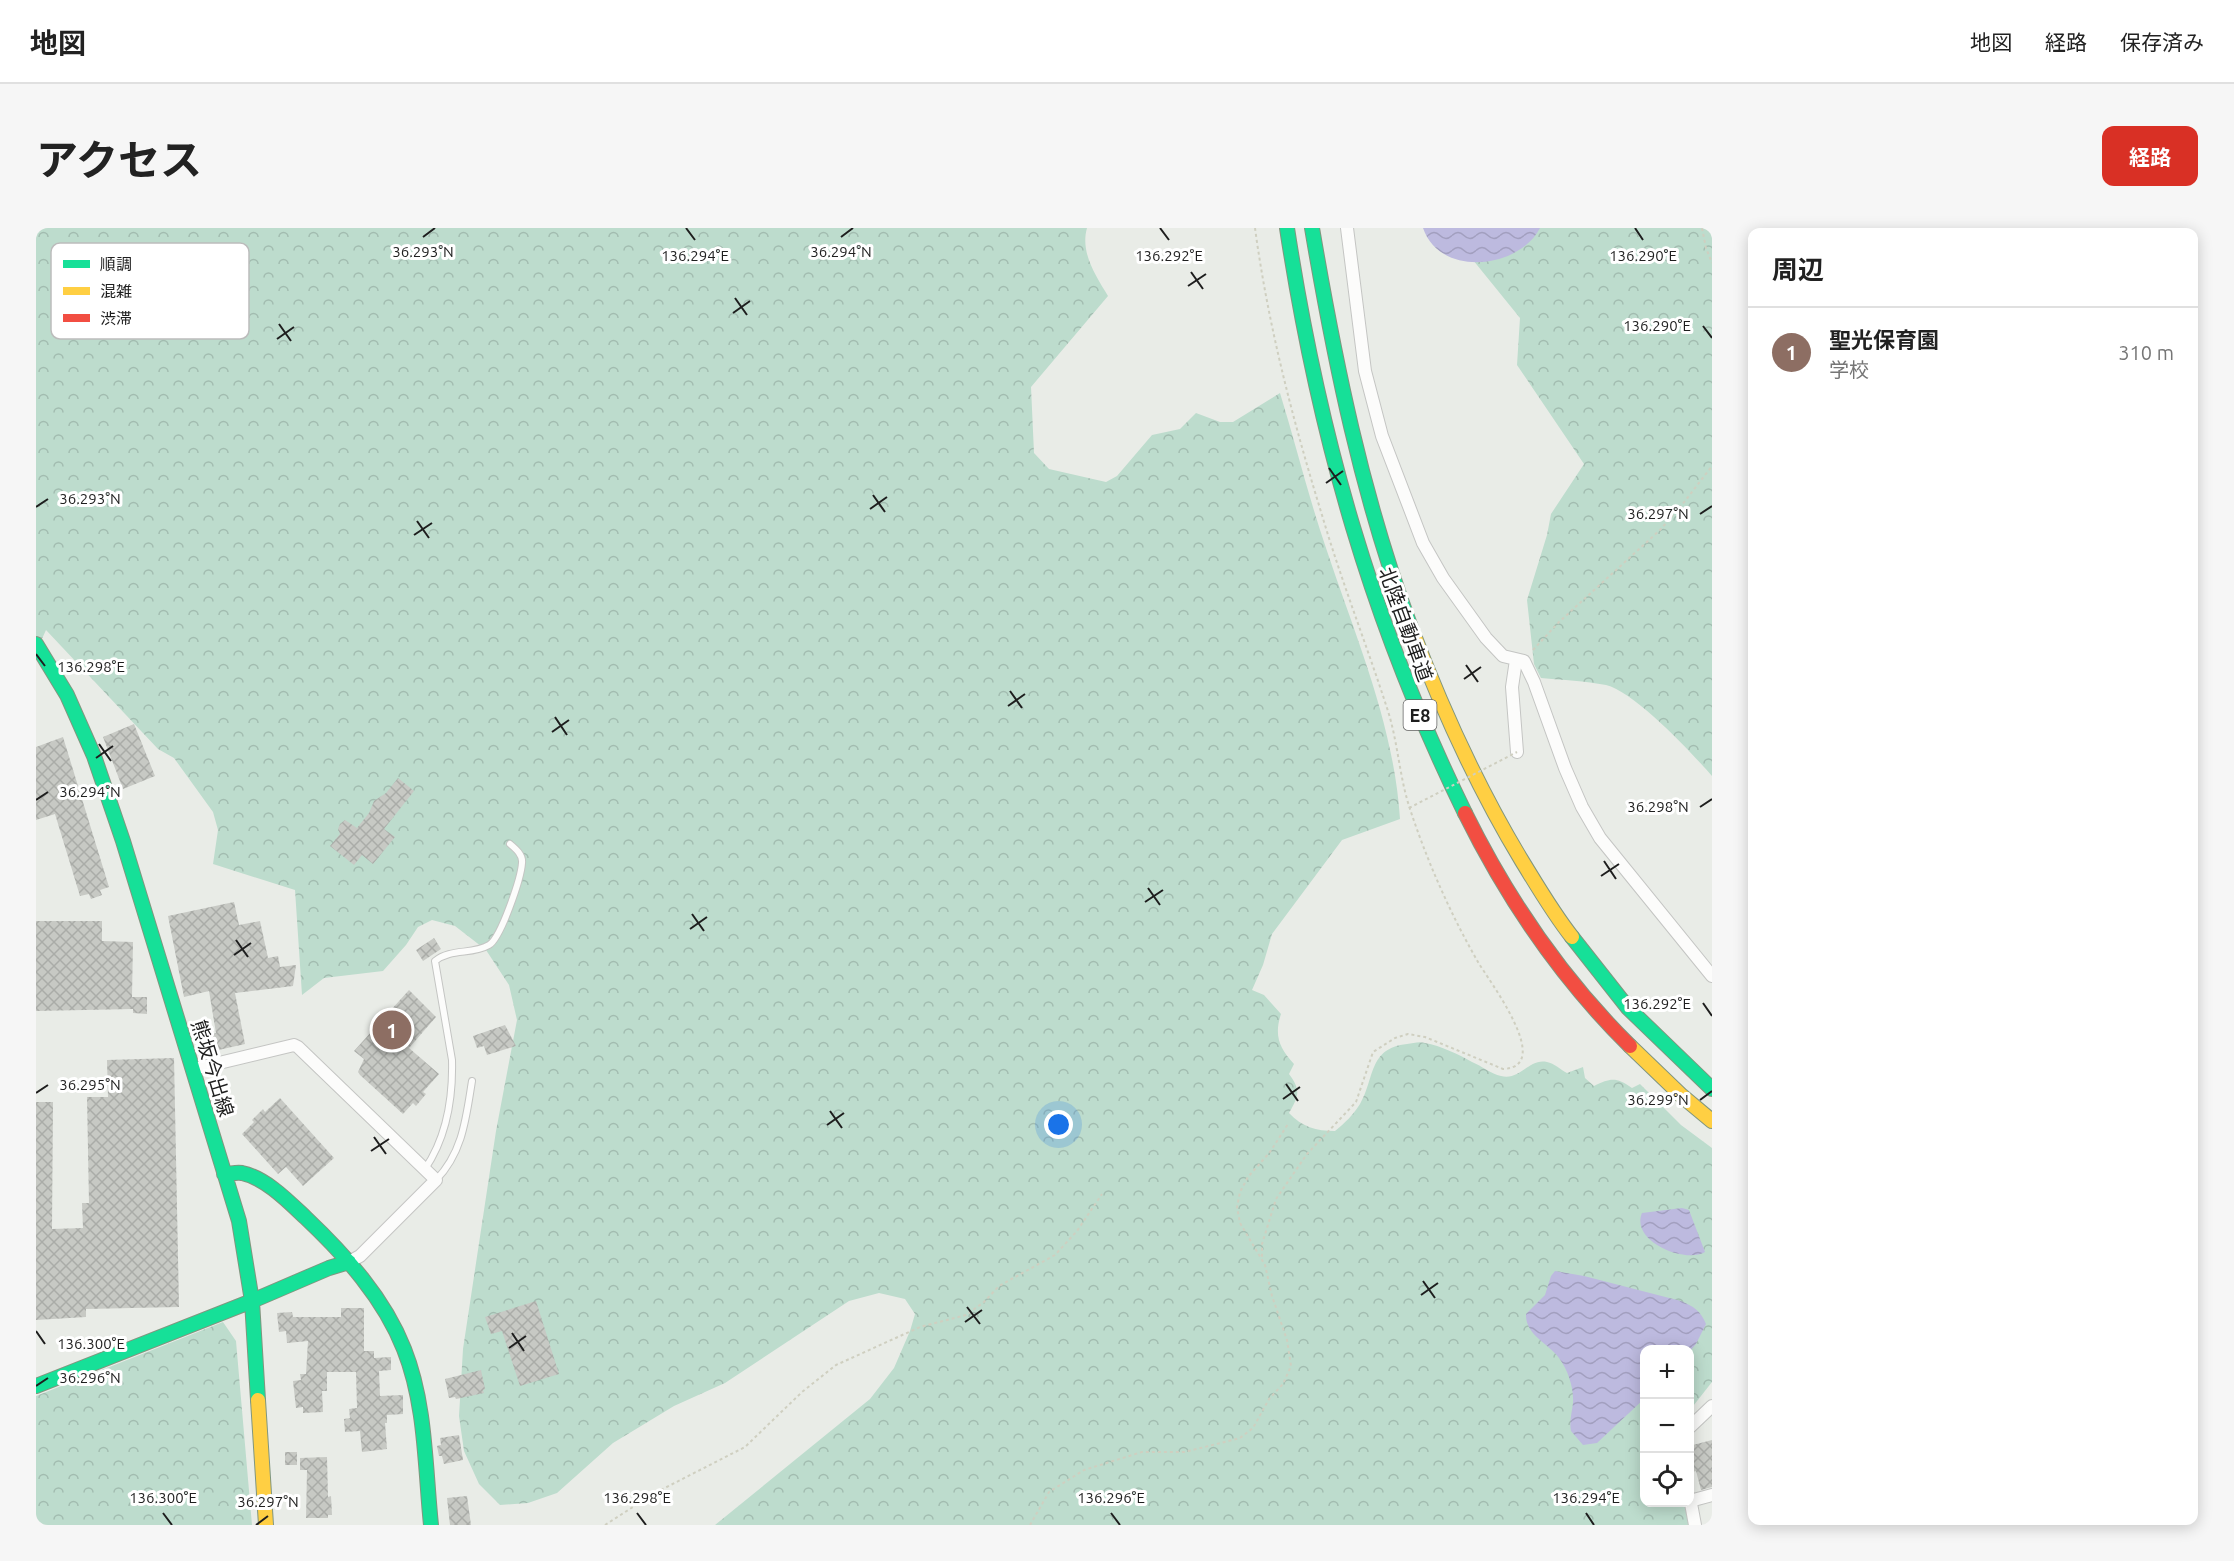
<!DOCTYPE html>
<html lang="ja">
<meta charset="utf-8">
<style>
body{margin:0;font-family:Ubuntu,"Noto Sans JP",sans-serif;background:#f6f6f6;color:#222}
.controls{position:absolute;right:18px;bottom:18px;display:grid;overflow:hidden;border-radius:12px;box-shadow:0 3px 15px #0003}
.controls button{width:54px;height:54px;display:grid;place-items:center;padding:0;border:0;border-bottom:2px solid #e0e0e0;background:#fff;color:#222;font:30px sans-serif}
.you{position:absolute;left:1023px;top:897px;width:21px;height:21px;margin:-15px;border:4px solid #fff;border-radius:50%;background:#1a73e8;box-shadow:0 0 0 9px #1a73e833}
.badge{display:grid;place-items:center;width:39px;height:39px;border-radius:50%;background:#d93025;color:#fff;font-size:20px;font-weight:700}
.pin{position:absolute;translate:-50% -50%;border:3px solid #fff;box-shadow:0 2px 6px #0006}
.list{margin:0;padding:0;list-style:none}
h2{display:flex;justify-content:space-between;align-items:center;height:78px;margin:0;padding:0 24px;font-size:26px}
h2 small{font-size:20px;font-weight:400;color:#767676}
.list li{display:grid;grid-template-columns:39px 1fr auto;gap:18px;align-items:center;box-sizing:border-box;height:90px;padding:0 24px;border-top:2px solid #e0e0e0}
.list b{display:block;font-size:22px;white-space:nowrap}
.list p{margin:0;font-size:20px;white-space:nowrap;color:#767676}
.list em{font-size:20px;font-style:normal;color:#767676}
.icon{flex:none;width:33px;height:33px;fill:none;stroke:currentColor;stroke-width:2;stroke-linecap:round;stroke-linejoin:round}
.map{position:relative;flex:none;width:1676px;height:1297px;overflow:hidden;border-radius:12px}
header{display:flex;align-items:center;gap:36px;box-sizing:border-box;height:84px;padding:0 30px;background:#fff;border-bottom:2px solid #e0e0e0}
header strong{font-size:28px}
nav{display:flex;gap:33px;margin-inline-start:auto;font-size:21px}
.intro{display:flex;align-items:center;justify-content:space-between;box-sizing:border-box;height:144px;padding:0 36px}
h1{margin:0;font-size:42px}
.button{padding:15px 27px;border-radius:12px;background:#d93025;color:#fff;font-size:21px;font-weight:700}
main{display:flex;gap:36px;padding:0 36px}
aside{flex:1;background:#fff;border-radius:12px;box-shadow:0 3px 15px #0003}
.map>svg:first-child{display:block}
.forest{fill:url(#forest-crowns)}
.water{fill:url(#water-waves)}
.building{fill:url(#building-cross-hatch)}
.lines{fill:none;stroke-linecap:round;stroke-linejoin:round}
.lane-casing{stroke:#c4c5c3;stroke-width:8}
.street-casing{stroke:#c4c5c3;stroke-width:14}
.fast-casing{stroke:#80967f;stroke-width:16}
.slow-casing{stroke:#80967f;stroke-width:16}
.jam-casing{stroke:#80967f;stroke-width:16}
.path{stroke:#cfcfc0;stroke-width:2;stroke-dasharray:3 3;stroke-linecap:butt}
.lane{stroke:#fcfcfb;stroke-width:6}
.street{stroke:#fcfcfb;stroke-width:12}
.fast{stroke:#16e098;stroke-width:14}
.slow{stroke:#ffcf43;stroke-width:14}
.jam{stroke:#f24e42;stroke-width:14}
.path-bridge{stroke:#cfcfc0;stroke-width:2;stroke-dasharray:3 3;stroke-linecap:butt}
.ticks{fill:none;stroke:#1e1e1e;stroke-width:2}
.labels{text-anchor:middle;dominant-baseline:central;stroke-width:6;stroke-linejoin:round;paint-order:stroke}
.shield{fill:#fff;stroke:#626262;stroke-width:1.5}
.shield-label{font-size:18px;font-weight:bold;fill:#1e1e1e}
.street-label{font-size:20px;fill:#1e1e1e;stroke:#fff}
.key{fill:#fff;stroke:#bcbcbc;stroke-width:1.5}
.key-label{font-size:16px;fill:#1e1e1e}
.ticks-label{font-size:15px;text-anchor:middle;fill:#1e1e1e;stroke:#fff;stroke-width:6;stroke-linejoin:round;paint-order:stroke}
</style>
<header>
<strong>地図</strong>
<nav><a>地図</a><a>経路</a><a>保存済み</a></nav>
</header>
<div class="intro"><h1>アクセス</h1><a class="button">経路</a></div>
<main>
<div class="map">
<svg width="1676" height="1297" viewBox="0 0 1676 1297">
<defs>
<pattern id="forest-crowns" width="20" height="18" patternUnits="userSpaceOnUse" patternTransform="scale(1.5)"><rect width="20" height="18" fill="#bddccd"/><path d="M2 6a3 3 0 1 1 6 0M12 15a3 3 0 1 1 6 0" fill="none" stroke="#a2bcb0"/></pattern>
<pattern id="water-waves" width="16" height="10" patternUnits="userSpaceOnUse" patternTransform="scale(1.5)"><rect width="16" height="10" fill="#bdbadf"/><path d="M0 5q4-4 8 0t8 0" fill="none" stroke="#a29fbf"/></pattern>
<pattern id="building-cross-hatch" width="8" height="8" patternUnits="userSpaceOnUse" patternTransform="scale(1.5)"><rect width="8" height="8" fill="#c7c9c4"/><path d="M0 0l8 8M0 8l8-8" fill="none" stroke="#aaaca8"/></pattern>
</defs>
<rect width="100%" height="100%" fill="#e9ece7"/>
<path class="forest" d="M0 0H1051C1044 25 1060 48 1072 68L995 159 998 225 1013 241 1070 254 1081 248 1116 207 1144 201 1160 185 1184 194H1197L1244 165C1260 217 1273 271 1291 323 1320 410 1358 497 1364 591L1306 612 1236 706 1227 737 1216 762 1228 767 1245 786C1238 807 1243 820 1258 836L1253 846C1265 862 1263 868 1253 885 1266 899 1280 903 1299 903 1309 895 1317 887 1324 876 1339 851 1332 820 1371 816 1377 815 1384 813 1389 815 1405 818 1422 826 1436 834 1446 838 1455 846 1465 848 1484 853 1493 830 1511 834 1518 835 1525 842 1531 845L1547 839 1549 850 1558 858C1575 850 1580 849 1596 860L1604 856 1645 897 1676 920V1154L1654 1182V1122H1608V1274L1648 1275 1653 1297H679L834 1171 858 1140 874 1103 879 1086 869 1071 843 1065 813 1073 689 1155 638 1178 577 1215 521 1265 492 1275 464 1277 443 1256 428 1223 423 1188 427 1121 460 903 481 792 473 757 450 722 419 698 396 692 382 699 370 717 347 743 288 750 266 767 259 662 177 636 182 602 177 584 138 530 122 521 10 402 0 424Z
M1411 0H1676V548C1656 525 1599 464 1570 457 1549 453 1527 452 1505 450L1498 436 1491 372 1511 307 1515 286 1548 236 1481 137 1484 90Z
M187 1094 200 1113 216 1297H0V1168Z"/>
<path class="water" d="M1387 0H1504C1483 41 1404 50 1387 0Z
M1646 980 1653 982 1669 1024C1649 1036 1594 1013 1606 985Z
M1519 1043 1548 1048 1645 1073C1657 1078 1665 1083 1670 1096L1660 1116 1654 1123V1122H1608V1171L1561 1215 1547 1217 1535 1203C1533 1194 1536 1184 1537 1175 1538 1160 1532 1142 1523 1130 1512 1115 1489 1107 1490 1086L1509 1067 1515 1048Z"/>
<path class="building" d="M98 496 119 548 87 561 67 509Z
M27 509 73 659 64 662 66 667 55 671 53 666 44 668 19 586 0 592V519Z
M362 550 378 563 348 601 359 609 337 636 326 627 318 637 294 618 304 606 302 601 304 596 309 592 321 600 333 585 338 573 350 565Z
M198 674 203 697 224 693 232 730 242 728 244 739 260 737 257 758 199 765 209 816 165 826 161 809 180 805 173 763 148 769 132 688Z
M0 693H66V713L97 714 96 769H111V786L97 785V781L0 783Z
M398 710 405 721 387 733 380 722Z
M373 762 400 789 373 820 403 846 387 864 390 866 380 878 377 875 367 886 324 847 322 844 328 831 318 823Z
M469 797 480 818 451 827 448 818 441 820 437 808Z
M138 830 143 1079 50 1081V1089L0 1092V874H17L16 1001 47 1000 46 975H53L51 869H72L71 832Z
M244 870 298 930 267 958 250 939 242 946 206 906 218 894 216 892 227 881 229 884Z
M500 1073 523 1146 484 1158 466 1103 455 1106 449 1089Z
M305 1080H328V1123H338V1130L355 1129V1142L343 1143 344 1168 367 1167V1186L351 1187V1195H349L351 1221 326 1224 324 1203 309 1204 308 1191 314 1190 313 1181 321 1180 320 1144H291V1163H286L287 1184 267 1185V1179L260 1180 257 1153 265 1152 264 1146H270L272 1113 251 1115 250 1103 243 1104 241 1085 256 1084 257 1089H305Z
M445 1142 449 1161 447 1162 448 1165 420 1171 419 1169 413 1170 409 1151Z
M423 1207 427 1232 408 1236 406 1228H403L401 1218 405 1217 404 1210Z
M1676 1212V1259L1665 1262 1660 1243 1653 1245V1218Z
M249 1224H261V1237H249Z
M291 1229 292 1269 295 1268 296 1287H292V1290H270L271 1242H264V1230Z
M431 1268 435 1297H414L411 1270Z"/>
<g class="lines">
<defs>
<path id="lane" d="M389 941C410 910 417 870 416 832L399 733C415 720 436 727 453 717 465 710 485 650 486 635 487 627 480 621 474 616
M400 952C427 924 430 890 436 853"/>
<path id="street" d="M1311 0 1329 143 1346 208 1387 315 1407 350 1450 410 1467 428 1488 433 1498 454 1529 540 1546 579 1564 610 1676 748
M1480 432 1476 459 1481 524
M158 841 258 817 262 819 400 952 324 1028 313 1034
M1654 1199 1676 1178
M1654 1270 1659 1297
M1654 1273 1676 1267"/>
<path id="fast" d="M1251 0C1283 209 1336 395 1429 585
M1276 0C1299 135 1326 268 1374 397
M0 416 31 467 58 528 87 613 203 993 216 1073 222 1172
M1536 709 1592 780 1676 861
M188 946C194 946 200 944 206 945 230 950 253 974 270 990 309 1027 348 1070 368 1121 390 1176 389 1239 395 1297
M0 1158 216 1073 293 1040 313 1034"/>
<path id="slow" d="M1374 397C1405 479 1440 557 1486 633 1502 659 1517 685 1536 709
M1594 818 1646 868 1676 893
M222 1172 230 1297"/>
<path id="jam" d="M1429 585C1471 670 1526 751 1594 818"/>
</defs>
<use href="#lane" class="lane-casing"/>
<use href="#street" class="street-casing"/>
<use href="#fast" class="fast-casing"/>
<use href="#slow" class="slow-casing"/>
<use href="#jam" class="jam-casing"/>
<path class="path" d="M1219 0C1232 97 1257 193 1286 287 1305 352 1330 415 1351 480 1362 513 1363 548 1374 581 1391 633 1415 687 1442 734 1453 753 1519 839 1467 841L1389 809 1372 806 1359 810 1337 824 1320 874 1271 926 1240 971 1226 1016V1030
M1666 0 1670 20 1676 35
M1497 422 1523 394 1624 302 1649 273 1676 238
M569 1297 617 1266 709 1219 766 1164 800 1137 884 1099 930 1087 948 1074 963 1058 1019 1027 1041 1003 1066 966
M994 1297 1013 1264 1048 1242 1106 1224H1149L1204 1210 1217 1200 1233 1171 1247 1156 1255 1138 1251 1112 1236 1068 1229 1037 1204 995 1201 979 1204 964 1212 949 1234 924 1252 896"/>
<use href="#lane" class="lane"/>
<use href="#street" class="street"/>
<use href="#fast" class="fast"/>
<use href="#slow" class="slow"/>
<use href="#jam" class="jam"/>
<path class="path-bridge" d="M1373 580 1481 524"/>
</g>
<path class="ticks" d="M650 0 659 12M1124 0 1133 12M1599 0 1607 12M387 9 399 0M805 9 817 0M1155 44 1167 61M1152 58 1170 46M699 70 711 87M697 85 714 73M243 96 255 113M1667 98 1676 110M241 111 258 99M1293 240 1305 257M1290 255 1307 243M837 267 849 284M0 279 12 271M834 281 851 269M1664 286 1676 278M381 293 393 310M378 307 396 295M0 426 9 438M1430 437 1442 454M1428 451 1445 439M974 463 986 480M972 478 989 466M519 489 531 507M516 504 533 492M63 516 75 533M60 530 77 518M0 572 12 564M1664 579 1676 571M1568 633 1580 651M1565 648 1583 636M1112 660 1124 677M1109 674 1127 662M656 686 668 703M654 701 671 689M200 712 212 729M198 727 215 715M1667 775 1676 788M1250 856 1262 873M0 865 12 857M1247 871 1264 859M1664 872 1676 863M794 883 806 900M791 897 808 885M338 909 350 926M335 923 353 911M1387 1053 1399 1070M1385 1067 1402 1055M931 1079 944 1096M929 1094 946 1082M0 1103 9 1116M476 1105 488 1123M473 1120 490 1108M0 1158 12 1150M127 1285 136 1297M601 1285 610 1297M1075 1285 1084 1297M1550 1285 1558 1297M220 1297 232 1288"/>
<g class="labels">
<rect class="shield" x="1367.5" y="472" width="33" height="30" rx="4.5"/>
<g class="shield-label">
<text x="1384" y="487">E8</text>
</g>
<g class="street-label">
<text transform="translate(1370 396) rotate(70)">北陸自動車道</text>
<text transform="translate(177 840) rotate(73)">熊坂今出線</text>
</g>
</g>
<rect x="15" y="15" width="198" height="96" rx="9" class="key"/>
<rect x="27" y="32" width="27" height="8" fill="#16e098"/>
<rect x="27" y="59" width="27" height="8" fill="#ffcf43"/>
<rect x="27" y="86" width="27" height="8" fill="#f24e42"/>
<g class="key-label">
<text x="64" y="42">順調</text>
<text x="64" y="69">混雑</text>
<text x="64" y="96">渋滞</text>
</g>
<g class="ticks-label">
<text x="387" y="29">36.293°N</text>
<text x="805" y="29">36.294°N</text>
<text x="1607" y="33">136.290°E</text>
<text x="659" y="33">136.294°E</text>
<text x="1133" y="33">136.292°E</text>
<text x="1621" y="103">136.290°E</text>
<text x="54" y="276">36.293°N</text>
<text x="1622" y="291">36.297°N</text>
<text x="55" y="444">136.298°E</text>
<text x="54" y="569">36.294°N</text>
<text x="1622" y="584">36.298°N</text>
<text x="1621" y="781">136.292°E</text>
<text x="54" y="862">36.295°N</text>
<text x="1622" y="877">36.299°N</text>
<text x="55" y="1121">136.300°E</text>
<text x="54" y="1155">36.296°N</text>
<text x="127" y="1275">136.300°E</text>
<text x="601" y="1275">136.298°E</text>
<text x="1075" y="1275">136.296°E</text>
<text x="1550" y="1275">136.294°E</text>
<text x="232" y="1279">36.297°N</text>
</g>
</svg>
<div class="controls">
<button>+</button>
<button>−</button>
<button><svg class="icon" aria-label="locate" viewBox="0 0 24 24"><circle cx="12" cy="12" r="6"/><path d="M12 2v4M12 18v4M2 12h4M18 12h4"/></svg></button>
</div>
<div class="you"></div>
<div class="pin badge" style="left:356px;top:802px;background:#8d6e63">1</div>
</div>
<aside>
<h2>周辺<small></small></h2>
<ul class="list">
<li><span class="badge" style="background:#8d6e63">1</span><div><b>聖光保育園</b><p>学校</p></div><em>310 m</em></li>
</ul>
</aside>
</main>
